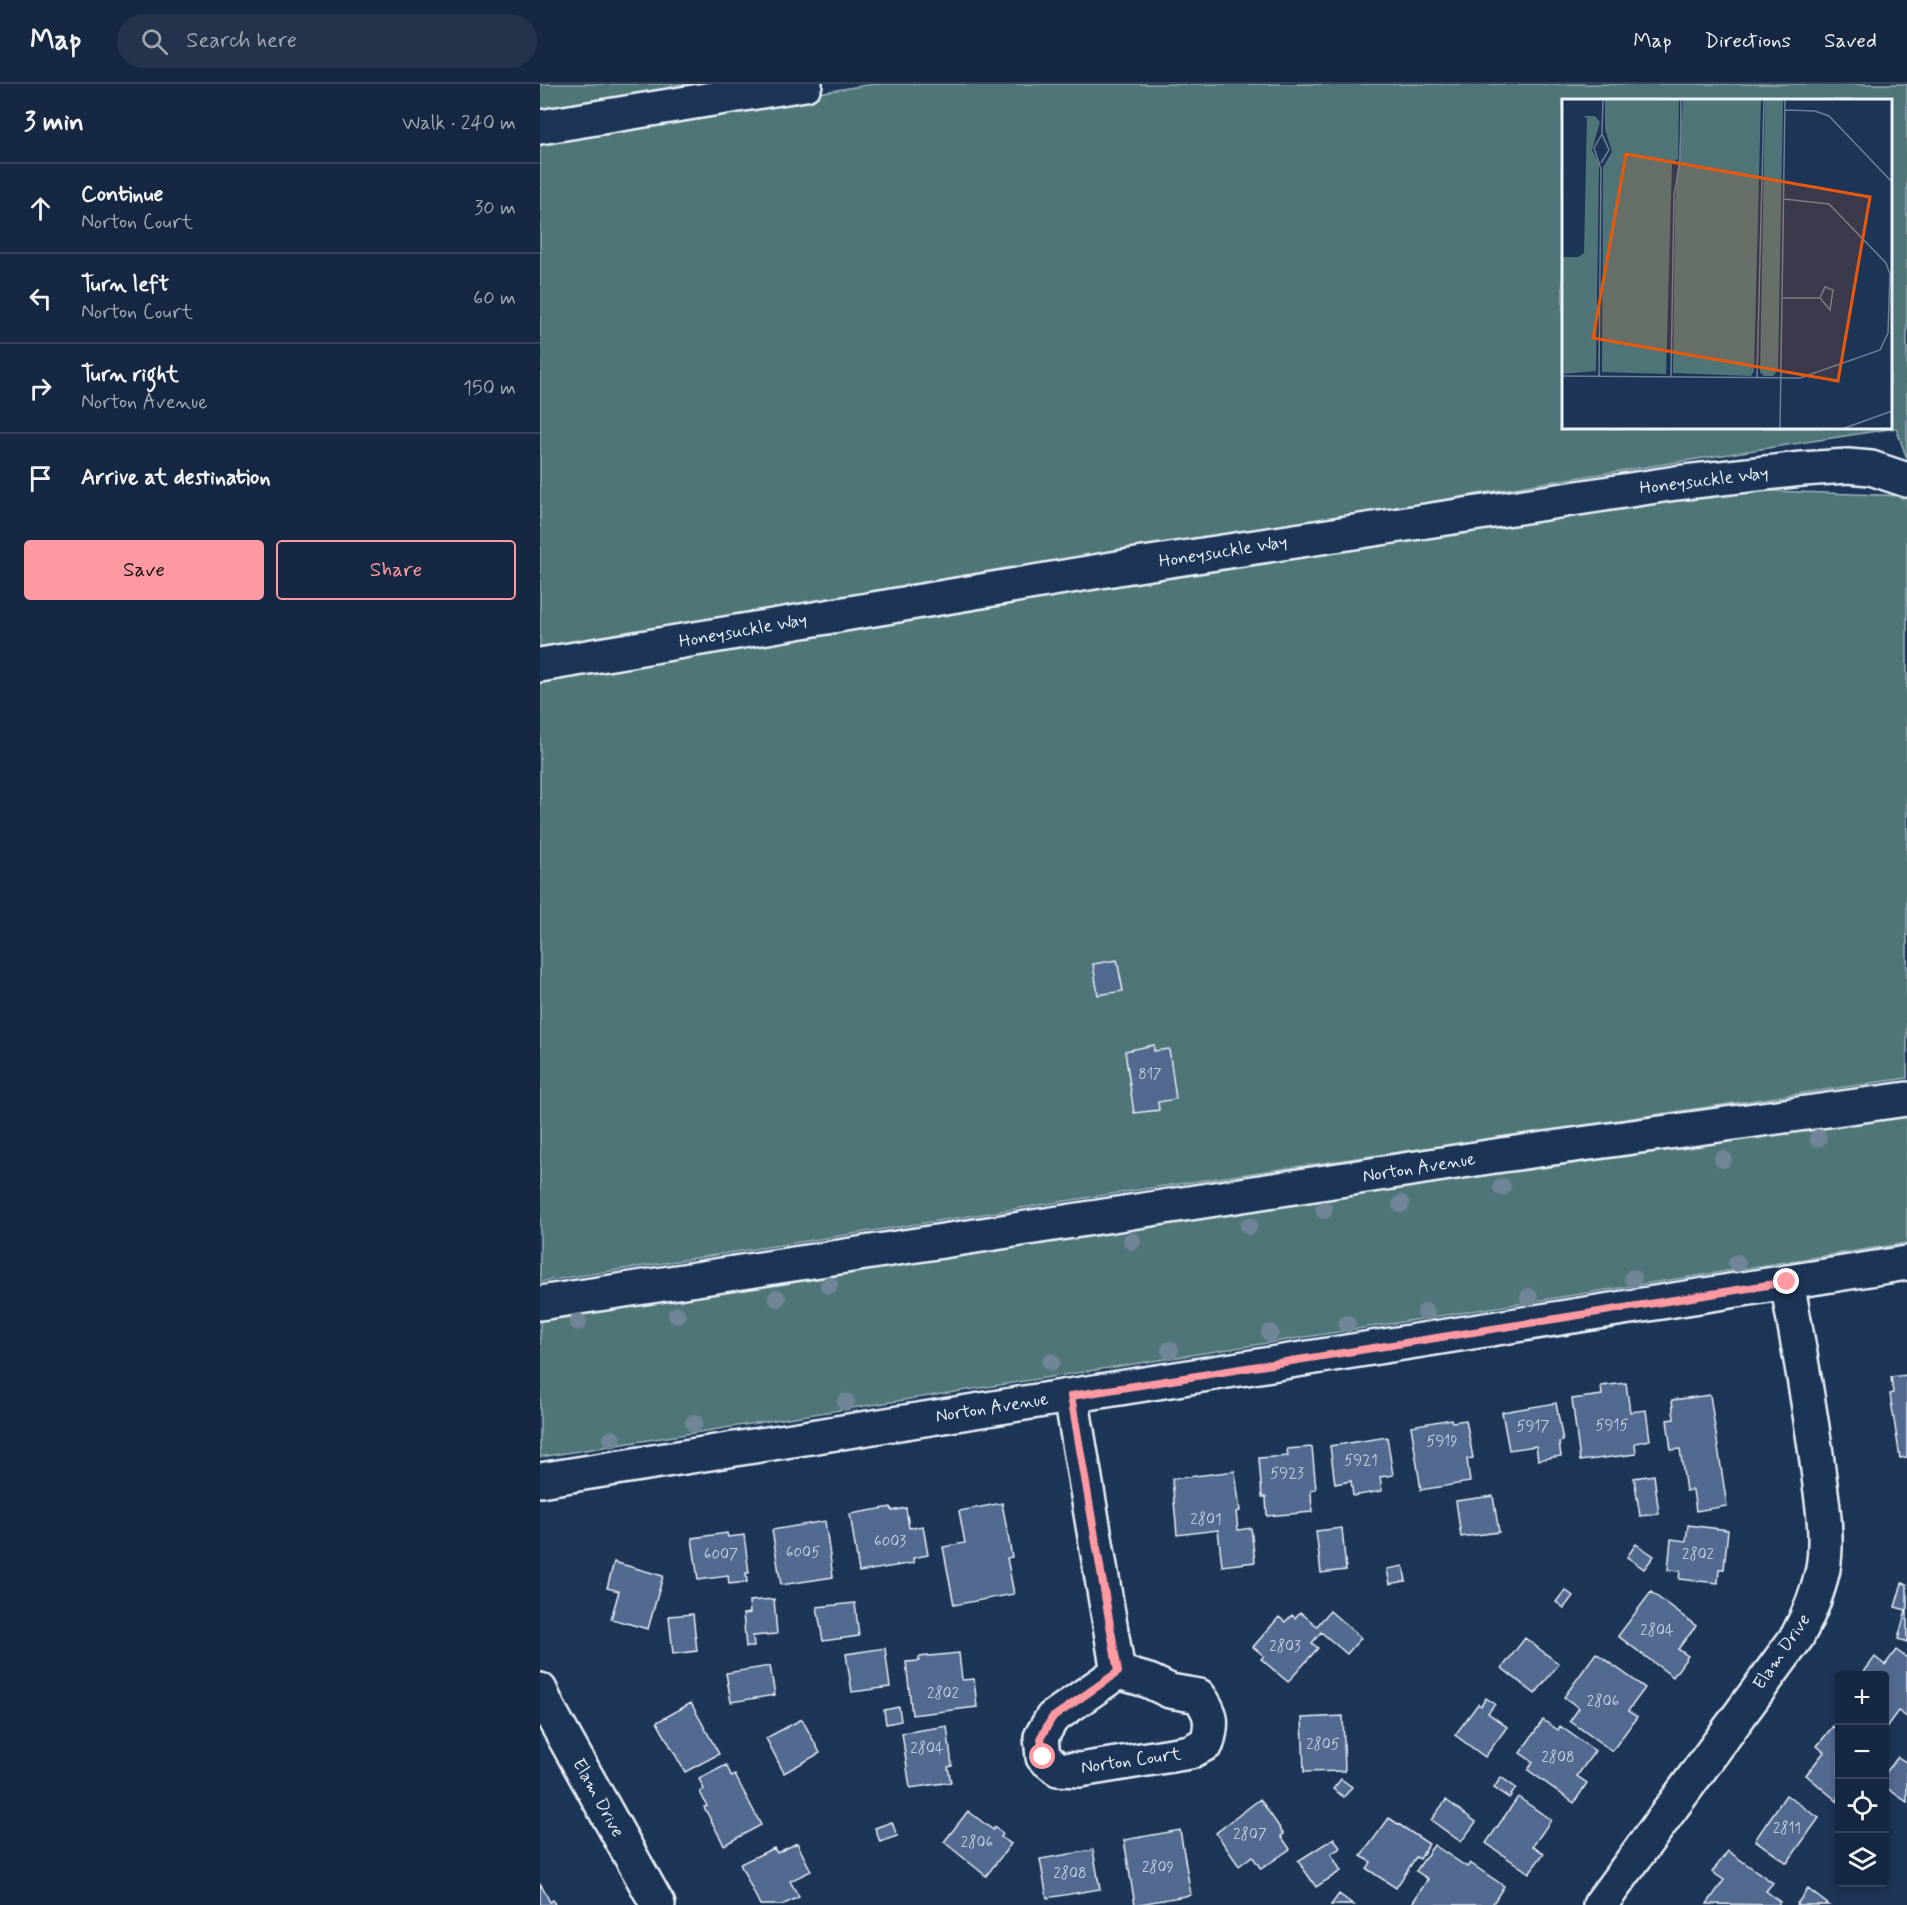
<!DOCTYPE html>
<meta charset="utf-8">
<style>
body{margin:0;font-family:Mynerve,sans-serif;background:#23344c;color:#f1f3f6}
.controls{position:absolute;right:18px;bottom:18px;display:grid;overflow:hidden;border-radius:6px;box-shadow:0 3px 9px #0003}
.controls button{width:54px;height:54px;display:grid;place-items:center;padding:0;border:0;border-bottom:2px solid #35445a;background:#162841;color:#f1f3f6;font:30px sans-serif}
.stop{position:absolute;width:18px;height:18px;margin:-14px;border:4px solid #ff9aa2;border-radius:50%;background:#fff}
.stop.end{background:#ff9aa2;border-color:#fff;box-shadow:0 2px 6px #0008}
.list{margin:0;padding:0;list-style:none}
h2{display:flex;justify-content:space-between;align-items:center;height:78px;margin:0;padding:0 24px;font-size:26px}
h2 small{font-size:20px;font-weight:400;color:#9ea6b1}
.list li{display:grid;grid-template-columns:39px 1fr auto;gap:18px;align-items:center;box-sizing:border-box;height:90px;padding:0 24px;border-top:2px solid #35445a}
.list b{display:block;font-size:22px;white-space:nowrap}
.list p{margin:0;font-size:20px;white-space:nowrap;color:#9ea6b1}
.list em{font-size:20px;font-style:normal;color:#9ea6b1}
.actions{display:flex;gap:12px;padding:18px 24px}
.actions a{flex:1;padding:14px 0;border:2px solid #ff9aa2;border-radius:6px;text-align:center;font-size:21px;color:#ff9aa2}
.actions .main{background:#ff9aa2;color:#111}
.icon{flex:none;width:33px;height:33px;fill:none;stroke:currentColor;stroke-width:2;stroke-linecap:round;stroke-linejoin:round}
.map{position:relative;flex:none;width:1367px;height:1821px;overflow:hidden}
header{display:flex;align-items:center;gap:36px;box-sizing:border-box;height:84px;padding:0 30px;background:#162841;border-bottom:2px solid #35445a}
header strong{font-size:28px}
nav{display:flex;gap:33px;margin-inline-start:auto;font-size:21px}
.search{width:420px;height:54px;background:#23344c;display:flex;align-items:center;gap:15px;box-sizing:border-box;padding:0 21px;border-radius:33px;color:#9ea6b1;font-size:22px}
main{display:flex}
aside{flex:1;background:#162841}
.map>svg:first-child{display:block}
.green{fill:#4f7578;stroke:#9cb3b8;stroke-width:1.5;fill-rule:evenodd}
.building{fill:#526a90;stroke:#e8f1f8;stroke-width:1.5}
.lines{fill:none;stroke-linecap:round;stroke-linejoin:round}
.minor-casing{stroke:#e8f1f8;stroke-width:38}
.minor{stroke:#1d3557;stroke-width:33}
.tree{fill:#6f8597}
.route{stroke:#ff9aa2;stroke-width:8}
.labels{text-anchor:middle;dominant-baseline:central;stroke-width:4.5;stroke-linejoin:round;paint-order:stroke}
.number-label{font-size:15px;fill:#c2cfde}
.street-label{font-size:18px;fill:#e8f1f8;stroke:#1d3557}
.inset-road{fill:none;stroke:#6e8097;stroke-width:1.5}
.view{fill:#e8590c;fill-opacity:0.15;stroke:#e8590c;stroke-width:3}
.inset-edge{fill:none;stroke:#e8f1f8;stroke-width:3}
</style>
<header>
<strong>Map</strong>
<div class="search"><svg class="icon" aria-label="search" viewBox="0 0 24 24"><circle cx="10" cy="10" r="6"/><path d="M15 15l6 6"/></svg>Search here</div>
<nav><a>Map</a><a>Directions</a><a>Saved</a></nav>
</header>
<main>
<aside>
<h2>3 min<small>Walk · 240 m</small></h2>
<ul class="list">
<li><svg class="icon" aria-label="ahead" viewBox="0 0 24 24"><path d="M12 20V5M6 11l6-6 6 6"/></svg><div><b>Continue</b><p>Norton Court</p></div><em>30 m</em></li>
<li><svg class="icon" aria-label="left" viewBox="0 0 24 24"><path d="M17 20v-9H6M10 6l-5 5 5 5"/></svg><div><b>Turn left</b><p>Norton Court</p></div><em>60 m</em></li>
<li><svg class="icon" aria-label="right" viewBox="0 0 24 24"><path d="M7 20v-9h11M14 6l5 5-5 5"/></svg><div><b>Turn right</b><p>Norton Avenue</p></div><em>150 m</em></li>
<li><svg class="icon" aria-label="arrive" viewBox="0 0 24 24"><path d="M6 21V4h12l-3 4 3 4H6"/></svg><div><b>Arrive at destination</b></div></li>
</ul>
<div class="actions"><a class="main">Save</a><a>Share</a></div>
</aside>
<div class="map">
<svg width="1367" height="1821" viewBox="0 0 1367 1821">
<rect width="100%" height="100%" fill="#1d3557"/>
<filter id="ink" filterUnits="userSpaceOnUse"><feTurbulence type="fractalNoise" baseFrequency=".0167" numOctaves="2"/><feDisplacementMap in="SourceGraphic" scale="12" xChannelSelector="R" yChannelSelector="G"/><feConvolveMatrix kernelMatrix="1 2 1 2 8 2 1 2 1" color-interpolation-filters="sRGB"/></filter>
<g filter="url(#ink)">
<path class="green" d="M0 0H172L0 28Z
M333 0H1367V375L1356 344 1009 398 0 566V54ZM1023 16H1350V344H1023Z
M1206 406 1367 412V994L611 1104 0 1198V595L1071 420Z
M1367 1026V1159L0 1373V1234Z"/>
<path class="building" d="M577 876 583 907 558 911 553 880Z
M614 961V967L629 965 636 1015 618 1018 619 1026 594 1029 585 967Z
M1367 1291V1373L1360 1374 1350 1310 1353 1309 1351 1293Z
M1086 1299 1090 1328 1106 1326 1110 1356 1095 1359 1096 1370 1040 1377 1032 1315 1062 1311 1061 1302Z
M1170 1311 1187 1422 1156 1427 1153 1406 1146 1407 1140 1365 1131 1366 1127 1336 1134 1335 1132 1316Z
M1016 1319 1023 1357 1019 1358 1021 1372 998 1376 996 1362 969 1366 962 1328Z
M911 1335 912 1338 926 1336 933 1374 927 1375 930 1398 881 1406 871 1342Z
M847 1353 853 1391 840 1393 842 1407 813 1412 811 1397 795 1400 790 1362Z
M772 1363 776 1405 771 1406 772 1428 727 1432 726 1413H722L719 1374 748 1372 747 1365Z
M695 1387 700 1427 696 1428 698 1446 711 1444 715 1478 682 1482 678 1446 637 1451 632 1395Z
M1114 1391 1119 1430 1100 1432 1094 1394Z
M953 1412 959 1448 921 1453 916 1417Z
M462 1419 472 1473 467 1474 474 1510 414 1521 403 1463 425 1459 419 1427Z
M351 1423 352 1427 366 1424 369 1444 383 1442 388 1471 373 1474 374 1479 319 1488 310 1430Z
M285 1437 293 1493 241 1501 232 1446Z
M1148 1441 1188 1446 1184 1485H1179L1178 1499 1139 1495 1140 1487 1128 1486 1131 1455 1146 1457Z
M802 1444 806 1486 781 1489 776 1447Z
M187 1449 188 1453 204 1451 209 1489H206L207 1498 189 1500 188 1492 158 1496 152 1454Z
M1096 1460 1114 1472 1104 1485 1087 1473Z
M74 1478 123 1492 108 1545 71 1535 79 1507 67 1504Z
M863 1482 866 1497 850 1500 847 1485Z
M1362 1499 1367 1500V1558L1358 1555 1366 1526 1355 1523Z
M1025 1506 1033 1512 1024 1524 1016 1518Z
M1111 1508 1156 1542 1138 1565 1148 1572 1133 1593 1078 1552Z
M234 1515 237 1550 213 1552 214 1563H206L203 1530 210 1529 209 1517Z
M315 1519 319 1552 283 1557 277 1523Z
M790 1527 821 1554 807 1570 781 1548 772 1559 778 1564 748 1598 721 1575 724 1572 713 1563 739 1533 745 1538 752 1531 755 1534 760 1528 777 1542Z
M153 1530 157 1567 133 1570 129 1532Z
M985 1554 1019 1580 995 1610 962 1584Z
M345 1564 350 1603 312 1608 306 1570Z
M1356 1566 1367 1574V1633L1358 1627 1344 1646V1592H1321L1335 1573 1345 1581Z
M419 1569 422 1596 434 1595 437 1623 372 1631 366 1578 379 1577V1573Z
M1056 1569 1105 1604 1088 1627 1097 1633 1072 1667 1030 1637 1039 1624 1024 1613Z
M230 1582 235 1611 191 1618 186 1589Z
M946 1614 955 1620 948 1629 967 1643 945 1673 915 1651 938 1620 941 1622Z
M151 1619 179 1670 145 1688 117 1638Z
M359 1623 361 1637 346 1640 344 1626Z
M803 1632 805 1687 764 1688 762 1634Z
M262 1635 280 1669 244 1689 226 1654Z
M1003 1636 1018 1646 1020 1642 1055 1667 1037 1692 1047 1699 1034 1719 988 1686 993 1678 980 1669Z
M407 1642 412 1682 408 1683 411 1698 370 1704 362 1649Z
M1293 1642 1300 1648 1298 1718 1266 1691 1284 1668 1277 1662Z
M1358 1673 1367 1679V1718L1344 1702V1691Z
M186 1681 192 1693 195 1691 221 1741 184 1761 164 1723 167 1722 160 1708 164 1705 159 1695Z
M961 1693 976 1704 969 1714 954 1704Z
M801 1695 812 1703 804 1713 793 1705Z
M1246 1711 1279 1734 1247 1779 1215 1756Z
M978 1713 1011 1736 993 1762 1004 1769 989 1789 946 1759Z
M720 1715 744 1750 741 1752 750 1765 721 1785 712 1772 699 1782 676 1749Z
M906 1716 936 1738 921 1758 891 1736Z
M428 1727 453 1746 455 1743 463 1750 461 1753 471 1760 446 1792 404 1758Z
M849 1734 889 1760 880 1775 876 1773 856 1804 827 1785 831 1778 821 1772Z
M352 1738 357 1752 340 1758 335 1744Z
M640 1746 651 1811 595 1821 584 1756Z
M794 1754 800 1764 791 1770 801 1787 776 1803 758 1777Z
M257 1759 271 1787 250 1797 259 1813 242 1821H220L200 1780 234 1764 237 1769Z
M894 1761 927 1783 930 1779 964 1802 952 1821H871L888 1795 876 1787Z
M553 1766 560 1805 507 1814 500 1775Z
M1188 1767 1233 1799 1226 1807 1240 1818 1238 1821 1167 1820 1184 1796 1172 1788Z
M0 1799 10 1818 13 1816 15 1821H0Z
M1268 1805 1289 1821H1256Z
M799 1810 814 1821H791Z"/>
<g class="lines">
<defs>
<path id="minor" d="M0 43 265 0
M0 581 584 483 1136 399 1262 385 1308 382 1331 384 1367 396
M0 1219 955 1072 1367 1015
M531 1312 578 1588
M0 1396 1367 1179
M578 1588 609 1597 630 1607 659 1612C672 1630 673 1638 667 1659L650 1668 540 1686 518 1685 503 1673 501 1653 512 1634Z
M0 1606 8 1624 118 1821
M1060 1821 1257 1553C1269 1531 1278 1509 1283 1485 1288 1455 1283 1422 1279 1393 1271 1328 1259 1263 1247 1198"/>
</defs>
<use href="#minor" class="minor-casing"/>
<use href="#minor" class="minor"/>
</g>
<g class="tree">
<circle cx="1278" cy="1054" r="9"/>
<circle cx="1183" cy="1075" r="9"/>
<circle cx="962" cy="1103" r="9"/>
<circle cx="861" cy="1120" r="9"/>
<circle cx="784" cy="1126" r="9"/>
<circle cx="709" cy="1142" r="9"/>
<circle cx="592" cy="1157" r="9"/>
<circle cx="1197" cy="1179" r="9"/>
<circle cx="1093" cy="1194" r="9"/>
<circle cx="289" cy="1201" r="9"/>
<circle cx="989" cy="1213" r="9"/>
<circle cx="237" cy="1214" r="9"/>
<circle cx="886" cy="1228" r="9"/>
<circle cx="137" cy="1231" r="9"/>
<circle cx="38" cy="1238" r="9"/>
<circle cx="807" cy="1240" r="9"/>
<circle cx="730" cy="1249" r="9"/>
<circle cx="630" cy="1266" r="9"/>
<circle cx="511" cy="1278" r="9"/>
<circle cx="306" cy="1318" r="9"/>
<circle cx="154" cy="1339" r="9"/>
<circle cx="72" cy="1355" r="9"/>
</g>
</g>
<g class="lines" filter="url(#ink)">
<path class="route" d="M503 1673 501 1653 512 1634 578 1588 531 1312 1247 1198"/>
</g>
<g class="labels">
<g class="number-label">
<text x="610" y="991">817</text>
<text x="1072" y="1342">5915</text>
<text x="993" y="1343">5917</text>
<text x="902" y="1358">5919</text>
<text x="821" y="1377">5921</text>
<text x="747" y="1390">5923</text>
<text x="666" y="1436">2801</text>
<text x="350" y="1458">6003</text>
<text x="263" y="1469">6005</text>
<text x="181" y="1471">6007</text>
<text x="1158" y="1471">2802</text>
<text x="1117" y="1547">2804</text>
<text x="745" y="1563">2803</text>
<text x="403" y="1610">2802</text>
<text x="1063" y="1618">2806</text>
<text x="783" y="1661">2805</text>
<text x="387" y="1665">2804</text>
<text x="1018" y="1674">2808</text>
<text x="1247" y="1745">2811</text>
<text x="710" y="1751">2807</text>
<text x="437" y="1759">2806</text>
<text x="618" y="1784">2809</text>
<text x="530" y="1790">2808</text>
</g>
<g class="street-label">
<text transform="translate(1164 397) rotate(-7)">Honeysuckle Way</text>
<text transform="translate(683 468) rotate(-9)">Honeysuckle Way</text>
<text transform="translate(203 547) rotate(-10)">Honeysuckle Way</text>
<text transform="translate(879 1084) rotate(-9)">Norton Avenue</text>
<text transform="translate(452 1324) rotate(-9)">Norton Avenue</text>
<text transform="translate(1242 1568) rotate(-56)">Elam Drive</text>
<text transform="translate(591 1677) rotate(-8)">Norton Court</text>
<text transform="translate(58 1714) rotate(61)">Elam Drive</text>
</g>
</g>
<g transform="translate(1022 15)">
<rect width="330" height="330" fill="#1d3557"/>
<path d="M43 0H117L116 60 110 65 104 275 40 273 41 68 50 53 43 30ZM121 0H199L192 272 189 277 111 274 113 105ZM203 0H221L216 271 211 277H202L198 273ZM21 17H33L38 23 30 51 37 65 34 272 0 275V158H16L22 154 25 19Z" fill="#4f7578"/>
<path class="inset-road" d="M223 11 253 12 267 17 330 83M39 64 47 51 40 35 41 0M263 188 271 191 268 211 258 199ZM220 199H258M0 277 238 279 318 251 326 234 328 175 324 164 267 105 222 100M37 277 39 70 32 49 40 35M109 278 112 96 118 62 119 0M195 279 202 0M218 330 223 0M280 330 330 312"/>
<path class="view" d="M64 55 308 98 276 282 31 239Z"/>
<rect width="330" height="330" class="inset-edge"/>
</g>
</svg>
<div class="controls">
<button>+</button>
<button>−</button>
<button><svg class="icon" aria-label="locate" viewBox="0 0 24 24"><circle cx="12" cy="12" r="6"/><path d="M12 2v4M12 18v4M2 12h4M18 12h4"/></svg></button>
<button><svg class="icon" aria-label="layers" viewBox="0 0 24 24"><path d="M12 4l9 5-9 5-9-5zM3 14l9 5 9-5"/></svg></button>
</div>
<div class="stop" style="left:503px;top:1673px"></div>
<div class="stop end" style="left:1247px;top:1198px"></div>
</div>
</main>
